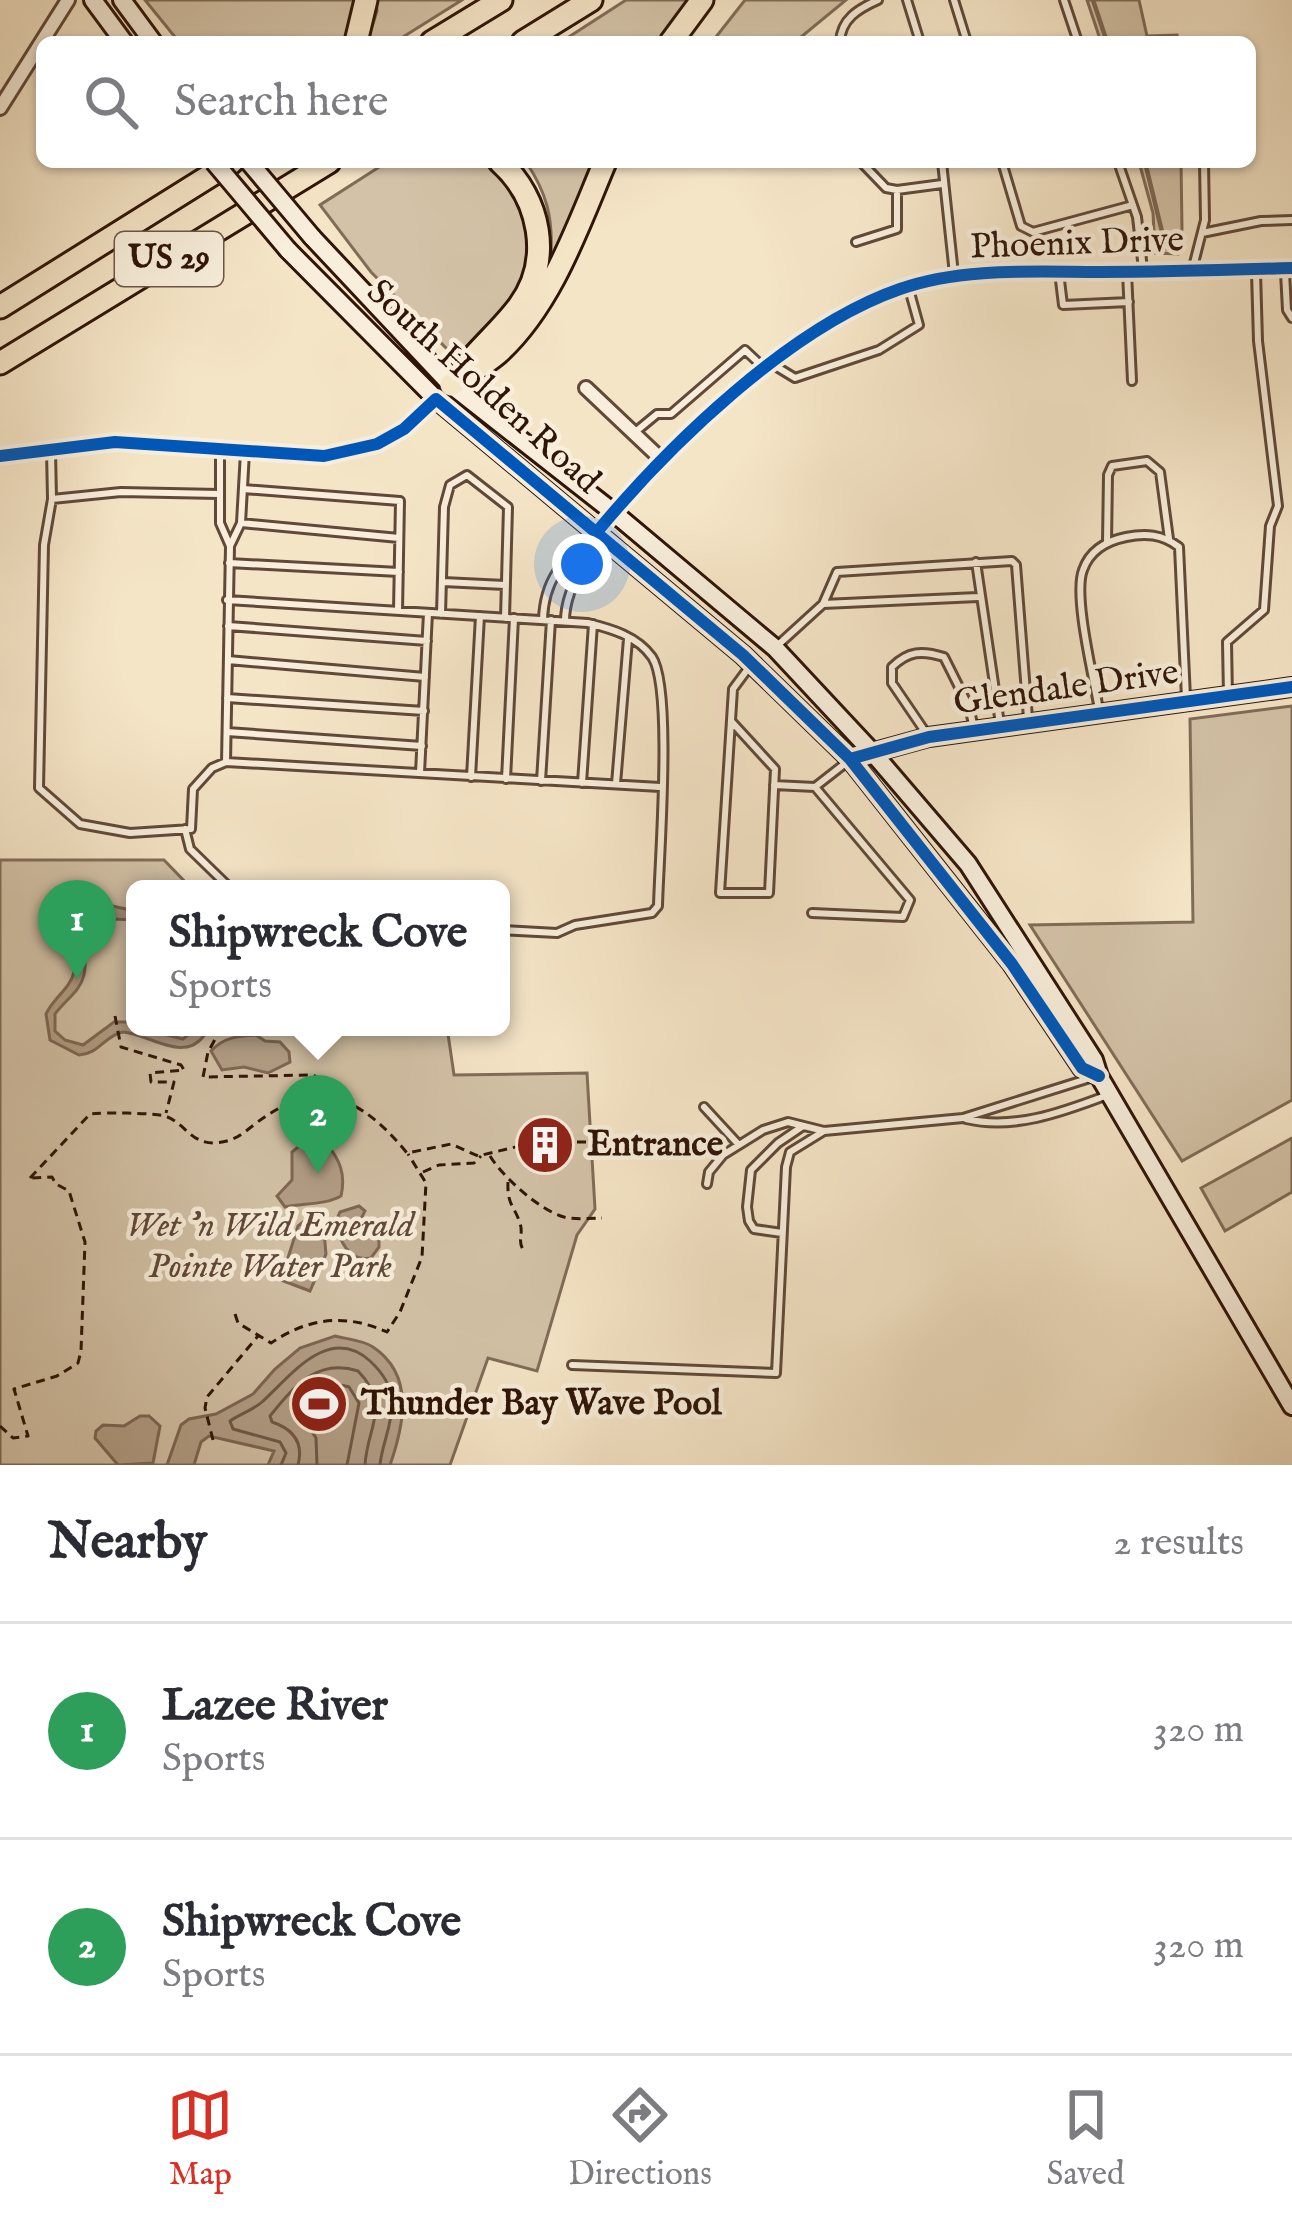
<!DOCTYPE html>
<style>
body{margin:0;font-family:"IM FELL English",serif;background:#f7f7f7;color:#2b2b33}
.you{position:absolute;left:582px;top:564px;width:42px;height:42px;margin:-30px;border:9px solid #fff;border-radius:50%;background:#1a73e8;box-shadow:0 0 0 18px #1a73e833}
.badge{display:grid;place-items:center;width:78px;height:78px;border-radius:50%;background:#d93025;color:#fff;font-size:39px;font-weight:700}
.pin{position:absolute;translate:-50% -99px;filter:drop-shadow(0 3px 6px #0008)}
.pin::after{content:'';position:absolute;top:63px;width:42px;height:36px;background:inherit;clip-path:polygon(0 0,100% 0,50% 100%)}
.popup{position:absolute;left:126px;top:880px;width:384px;height:156px;box-sizing:border-box;display:grid;place-content:center;border-radius:18px;background:#fff;filter:drop-shadow(0 3px 9px #0005);font-size:39px;white-space:nowrap;color:#7c7c81}
.popup b{font-size:45px;color:#2b2b33}
.popup::after{content:'';position:absolute;left:50%;top:100%;margin-left:-24px;border:24px solid transparent;border-top-color:#fff}
.list{margin:0;padding:0;list-style:none}
h2{display:flex;justify-content:space-between;align-items:center;height:156px;margin:0;padding:0 48px;font-size:51px}
h2 small{font-size:39px;font-weight:400;color:#7c7c81}
.list li{display:grid;grid-template-columns:78px 1fr auto;gap:36px;align-items:center;box-sizing:border-box;height:216px;padding:0 48px;border-top:3px solid #e1e1e2}
.list b{display:block;font-size:45px;white-space:nowrap}
.list p{margin:0;font-size:39px;white-space:nowrap;color:#7c7c81}
.list em{font-size:39px;font-style:normal;color:#7c7c81}
.icon{flex:none;width:66px;height:66px;fill:none;stroke:currentColor;stroke-width:2;stroke-linecap:round;stroke-linejoin:round}
.map{position:relative;flex:none;width:1292px;height:1465px;overflow:hidden}
.search{position:absolute;background:#fff;box-shadow:0 3px 9px #0004;left:36px;right:36px;top:36px;height:132px;display:flex;align-items:center;gap:30px;box-sizing:border-box;padding:0 42px;border-radius:18px;color:#7c7c81;font-size:45px}
.sheet{height:588px;background:#fff}
nav{display:flex;justify-content:space-around;align-items:center;box-sizing:border-box;height:168px;border-top:3px solid #e1e1e2;background:#fff;font-size:33px;color:#7c7c81}
nav a{display:grid;justify-items:center;gap:6px}
nav .on{color:#d93025}
.map>svg:first-child{display:block}
.green{fill:#d3c2a7;stroke:#816c58;stroke-width:3}
.water{fill:#b29e86;stroke:#7e6754;stroke-width:3}
.lines{fill:none;stroke-linecap:round;stroke-linejoin:round}
.shore{stroke:#705a47;stroke-width:3}
.stream{stroke:#7e6754;stroke-width:4.5}
.lane-casing{stroke:#604938;stroke-width:12}
.street-casing{stroke:#604938;stroke-width:18}
.secondary-casing{stroke:#2f1508;stroke-width:22}
.highway-casing{stroke:#2f1508;stroke-width:27}
.path{stroke:#2f1508;stroke-width:3;stroke-dasharray:9 6;stroke-linecap:butt}
.lane{stroke:#f8eedb;stroke-width:6}
.street{stroke:#f8eedb;stroke-width:12}
.secondary{stroke:#f8eedb;stroke-width:16}
.highway{stroke:#f5e5c7;stroke-width:21}
.secondary-bridge-casing{stroke:#2f1508;stroke-width:22;stroke-linecap:butt}
.secondary-bridge{stroke:#f8eedb;stroke-width:16}
.cycleway-casing{stroke:#f8eedb;stroke-width:20}
.cycleway{stroke:#0057b8;stroke-width:12}
.labels{text-anchor:middle;dominant-baseline:central;stroke-width:9;stroke-linejoin:round;paint-order:stroke}
.shield{fill:#f8eedb;stroke:#6b5647;stroke-width:3}
.shield-label{font-size:33px;font-weight:bold;fill:#2f1508}
.street-label{font-size:36px;fill:#2f1508;stroke:#f8eedb}
.poi-label{font-size:36px;font-weight:bold;fill:#2f1508;stroke:#f8eedb;text-anchor:start}
.park-label{font-size:36px;font-style:italic;fill:#604938;stroke:#f8eedb}
</style>
<div class="map">
<svg width="1292" height="1465" viewBox="0 0 1292 1465">
<rect width="100%" height="100%" fill="#f5e5c7"/>
<filter id="stains"><feTurbulence type="fractalNoise" baseFrequency=".00167" numOctaves="4"/><feColorMatrix values="0 0 0 0 .2 0 0 0 0 .09 0 0 0 0 .02 0 0 0 .5 -.17"/></filter>
<radialGradient id="worn" r=".72"><stop offset=".6" stop-color="#630" stop-opacity="0"/><stop offset="1" stop-color="#630" stop-opacity=".3"/></radialGradient>
<path class="green" d="M145 0H359L347 42H179Z
M376 0H462L395 42H367L377 11Z
M626 0H690L661 42H561Z
M745 0H846L795 42H712Z
M1087 0H1139L1147 36 1177 35V42H1101Z
M387 162H482C525 185 544 239 521 284 509 308 484 329 465 349H447L371 272 320 205Z
M526 162H598L556 256 551 255C553 218 547 193 526 162Z
M1139 162H1181L1182 229 1178 254 1155 253 1153 213Z
M1292 706V1100L1182 1161 1030 925 1193 922 1190 719Z
M0 860H164L192 889H135V1027H447L454 1075 587 1073 595 1209 577 1235 537 1371 488 1358 450 1465H0Z
M1292 1138V1192L1225 1231 1201 1188Z"/>
<path class="water" d="M94 902 135 911V920L113 919 96 910 83 916C76 937 89 954 84 975 80 992 65 1000 55 1014V1031L65 1040 83 1045 114 1022H133L135 1027 183 1039 198 1027H209C190 1068 153 1035 123 1032 104 1036 99 1054 79 1055L50 1040 46 1014C53 998 70 989 74 972 81 945 53 917 94 902Z
M256 1035 265 1041 280 1042 289 1052 290 1062 268 1073 244 1067 222 1070 211 1051C224 1037 238 1036 256 1035Z
M304 1142 326 1143C340 1160 346 1174 341 1196 325 1205 304 1203 285 1207L277 1196 292 1180V1152Z
M359 1206 365 1211 360 1221 379 1238V1247L371 1258C348 1262 339 1240 336 1221L340 1212Z
M315 1213 328 1219 332 1226 324 1232 326 1254 310 1291 281 1280 298 1226Z
M335 1336C346 1339 363 1340 373 1347 415 1375 404 1425 390 1465H268L274 1451 209 1436 201 1442 194 1465H167L181 1425 189 1419 216 1414 253 1394 275 1369 300 1348Z
M140 1416H149L160 1426 153 1463 118 1465 95 1438 96 1431 103 1425 124 1426Z"/>
<g class="lines">
<path class="shore" d="M281 1465 286 1453 280 1442 233 1429 230 1421C240 1414 253 1410 262 1402 289 1378 328 1323 370 1361 382 1372 391 1386 392 1401 393 1424 382 1443 380 1465
M298 1465C304 1442 293 1429 272 1422L270 1416C294 1386 318 1358 358 1371 392 1406 367 1426 365 1465
M317 1465 316 1438 299 1411C311 1394 328 1380 349 1387L359 1403 347 1465"/>
<path class="stream" d="M1093 0 1107 42
M1145 162 1166 248"/>
<defs>
<path id="lane" d="M907 0 920 42
M954 0 967 42
M1064 0 1078 42
M840 42C841 19 858 9 878 0
M861 162 886 188 897 190
M942 162 954 274
M1002 162 1021 226 1033 232 1133 205
M1118 162 1137 217 1143 269
M1202 233 1261 221 1292 220
M856 242 897 229V190L942 184
M1193 267 1205 220 1204 162
M1059 272 1063 305 1129 302
M1127 272 1132 381
M1285 272 1287 310 1292 318
M772 364 795 378 879 350 919 325 909 289
M634 433 657 414H671L745 350 763 367
M220 450V523L230 546 226 762
M51 451 52 499 121 492 219 494
M243 489 400 501 398 611
M52 499 44 545 39 788 80 824 130 833 191 829 193 789 212 768 226 762 660 787
M241 523 399 538
M1107 543 1108 475 1112 466 1147 461 1160 472 1169 539
M230 546 241 523 245 452
M976 562 1000 724
M229 563 399 572
M443 582 505 585
M227 600 588 623C612 629 637 636 652 657 673 688 659 860 658 906L652 913 575 925 557 933 501 930
M823 604 978 597
M441 614 444 507 450 485 467 475 508 507 505 618
M543 620C544 580 563 559 593 535
M565 621C565 590 585 566 594 537
M228 626 427 641
M778 645 823 604 837 572 1012 561 1016 565 1028 718
M228 660 425 677
M1228 696 1227 642 1264 610 1270 526 1278 506 1258 341 1256 272
M227 698 424 711
M1099 710C1094 679 1073 596 1083 570 1090 550 1106 541 1126 537 1145 533 1162 534 1179 547L1186 698
M731 721 775 769 769 893H720L733 689 750 666
M227 732 422 746
M928 736 892 683V667C908 651 922 650 944 657L969 707 974 728
M420 773 428 613
M471 777 480 616
M506 779 514 618
M541 781 551 620
M582 783 593 624
M616 784 628 639
M774 785 815 787
M185 829 190 849 231 889
M812 913 903 917 910 900 815 787 847 762
M704 1107 739 1145
M966 1119C1013 1130 1060 1113 1105 1096
M707 1184 709 1172 723 1155 763 1130 788 1122 824 1131 963 1118 1090 1078
M782 1233 754 1229 749 1221 747 1207 751 1170 778 1143 803 1126
M572 1365 776 1373 786 1167 790 1152 824 1131"/>
<path id="street" d="M0 108 68 0
M586 388 661 459
M0 456 115 442 324 456 377 444 404 429 436 399
M596 533C669 445 790 327 900 289 962 267 1035 272 1100 272 1164 272 1228 270 1292 268"/>
<path id="secondary" d="M93 0 124 42
M122 0 153 42
M312 237 451 385 613 512 775 648 873 753 968 864 1094 1060 1099 1076 1292 1406
M288 250 436 399 743 655 850 759 1012 964 1082 1068 1099 1076
M867 754 929 737 1292 687"/>
<path id="highway" d="M356 42 366 0
M432 42 501 0
M523 42 591 0
M671 42 702 0
M0 307 232 162
M0 363 329 162
M463 369C480 347 502 329 519 306 553 260 540 198 500 162
M451 385C466 375 484 365 498 353 551 305 578 226 605 162"/>
</defs>
<use href="#lane" class="lane-casing"/>
<use href="#street" class="street-casing"/>
<use href="#secondary" class="secondary-casing"/>
<use href="#highway" class="highway-casing"/>
<path class="path" d="M115 1016 121 1047 181 1065 184 1070 150 1073 151 1082H174L166 1113
M222 1027 208 1052 203 1077 313 1075 338 1089 340 1098
M562 1142H604
M490 1156C503 1177 539 1210 564 1217 576 1220 590 1218 602 1218
M423 1172 439 1165 474 1163 481 1156
M30 1178 90 1114C101 1112 156 1113 165 1116 185 1123 190 1143 214 1143 233 1142 241 1135 255 1124 318 1075 362 1098 407 1153L451 1144 478 1156 528 1144
M508 1182C507 1205 514 1205 520 1223 524 1236 516 1240 525 1253
M235 1314 238 1323 271 1343C308 1318 345 1313 387 1332L400 1312 422 1257 426 1183 408 1154
M0 1426 13 1438 28 1436 14 1389 57 1376 78 1363 81 1351 85 1242 69 1191 56 1184 52 1177 31 1178
M213 1440 205 1408 207 1397 258 1336"/>
<use href="#lane" class="lane"/>
<use href="#street" class="street"/>
<use href="#secondary" class="secondary"/>
<use href="#highway" class="highway"/>
<defs>
<path id="secondary-bridge" d="M214 162 288 250
M249 162 312 237"/>
</defs>
<use href="#secondary-bridge" class="secondary-bridge-casing"/>
<use href="#secondary-bridge" class="secondary-bridge"/>
<defs>
<path id="cycleway" d="M0 456 115 442 324 456 377 444 404 429 436 399 743 655 850 759 1012 964 1082 1068 1099 1076
M596 533C669 445 790 327 900 289 962 267 1035 272 1100 272 1164 272 1228 270 1292 268
M850 759 929 737 1292 687"/>
</defs>
<use href="#cycleway" class="cycleway-casing"/>
<use href="#cycleway" class="cycleway"/>
</g>
<defs>
<symbol id="building-disc" viewBox="-11 -11 22 22"><circle r="9.5" fill="#8f2418" stroke="#f8eedb"/><path d="M-4-6H4V6H1V3H-1V6H-4ZM-2.5-4.3h1.7v1.8h-1.7ZM.8-4.3h1.7v1.8H.8ZM-2.5-1h1.7V.8h-1.7ZM.8-1h1.7V.8H.8Z" fill="#fff"/></symbol>
<symbol id="stadium-disc" viewBox="-11 -11 22 22"><circle r="9.5" fill="#8f2418" stroke="#f8eedb"/><path d="M0-5a6.5 5 0 1 0 0 10a6.5 5 0 1 0 0-10ZM-3.5-1.8h7v3.6h-7Z" fill="#fff"/></symbol>
</defs>
<g fill-rule="evenodd">
<use href="#building-disc" x="512" y="1112" width="66" height="66"/>
<use href="#stadium-disc" x="286" y="1371" width="66" height="66"/>
</g>
<g class="labels">
<rect class="shield" x="115" y="232" width="108" height="54" rx="9"/>
<g class="shield-label">
<text x="169" y="259">US 29</text>
</g>
<g class="street-label">
<text transform="translate(1077 244) rotate(-2)">Phoenix Drive</text>
<text transform="translate(483 387) rotate(42)">South Holden Road</text>
<text transform="translate(1066 688) rotate(-8)">Glendale Drive</text>
</g>
<g class="poi-label">
<text x="587" y="1145">Entrance</text>
<text x="361" y="1404">Thunder Bay Wave Pool</text>
</g>
<g class="park-label">
<text x="270" y="1226">Wet 'n Wild Emerald<tspan x="270" dy="41">Pointe Water Park</tspan></text>
</g>
</g>
<rect width="100%" height="100%" filter="url(#stains)"/>
<rect width="100%" height="100%" fill="url(#worn)"/>
</svg>
<div class="you"></div>
<div class="pin badge" style="left:77px;top:979px;background:#2e9e5b">1</div>
<div class="pin badge" style="left:318px;top:1174px;background:#2e9e5b">2</div>
<div class="popup"><b>Shipwreck Cove</b>Sports</div>
<div class="search"><svg class="icon" aria-label="search" viewBox="0 0 24 24"><circle cx="10" cy="10" r="6"/><path d="M15 15l6 6"/></svg>Search here</div>
</div>
<section class="sheet">
<h2>Nearby<small>2 results</small></h2>
<ul class="list">
<li><span class="badge" style="background:#2e9e5b">1</span><div><b>Lazee River</b><p>Sports</p></div><em>320 m</em></li>
<li><span class="badge" style="background:#2e9e5b">2</span><div><b>Shipwreck Cove</b><p>Sports</p></div><em>320 m</em></li>
</ul>
</section>
<nav>
<a class="on"><svg class="icon" aria-label="map" viewBox="0 0 24 24"><path d="M3 6l6-2 6 2 6-2v14l-6 2-6-2-6 2zM9 4v14M15 6v14"/></svg>Map</a>
<a><svg class="icon" aria-label="directions" viewBox="0 0 24 24"><path d="M12 3l9 9-9 9-9-9zM9 14v-3h6M13 9l2 2-2 2"/></svg>Directions</a>
<a><svg class="icon" aria-label="saved" viewBox="0 0 24 24"><path d="M7 4h10v16l-5-4-5 4z"/></svg>Saved</a>
</nav>
